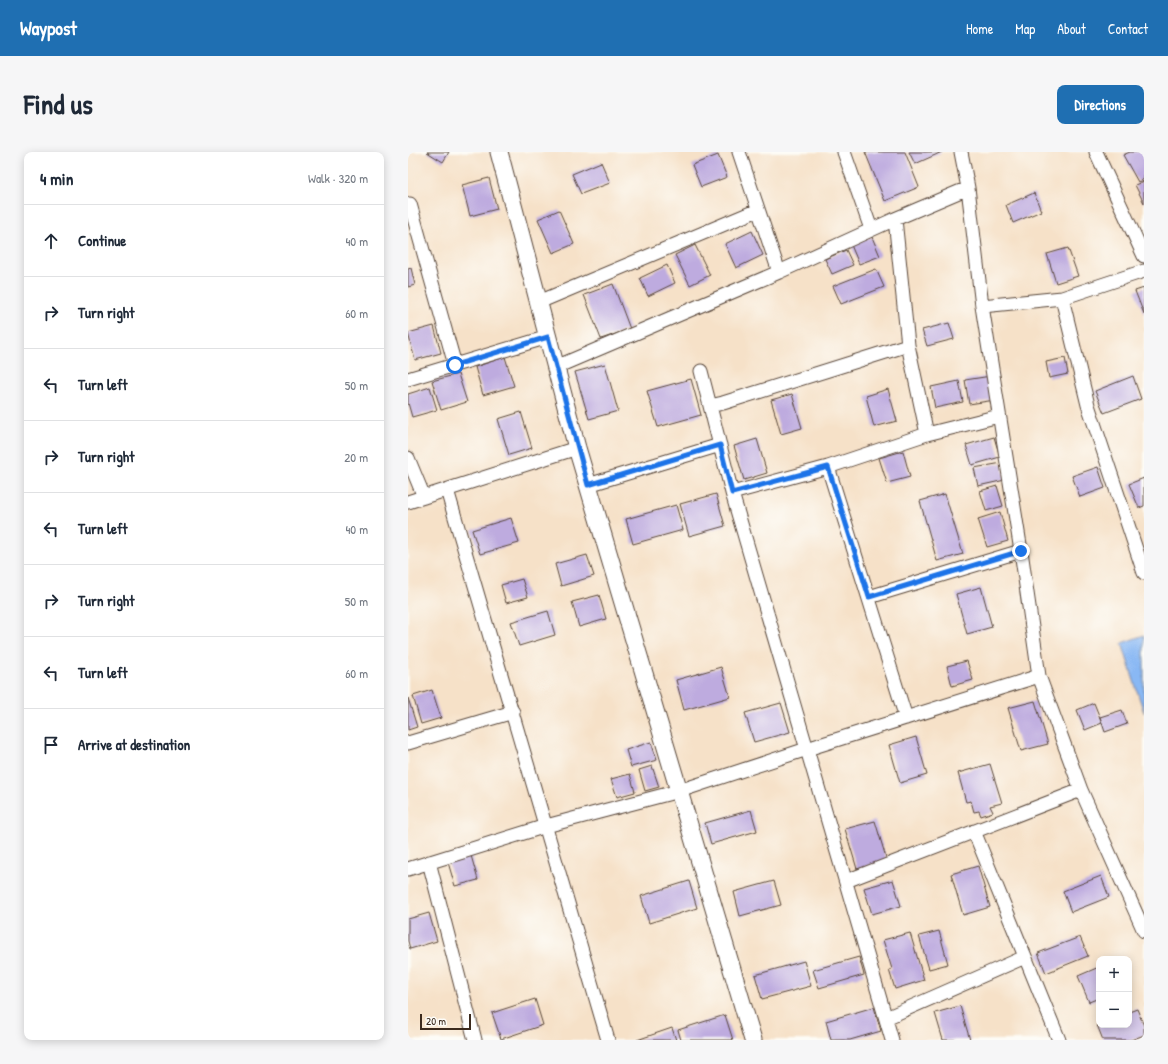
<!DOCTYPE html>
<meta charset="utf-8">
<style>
body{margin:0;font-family:"Patrick Hand",sans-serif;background:#f6f6f7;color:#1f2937}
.controls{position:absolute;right:12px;bottom:12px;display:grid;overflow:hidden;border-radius:8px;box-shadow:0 2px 10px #0003}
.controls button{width:36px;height:36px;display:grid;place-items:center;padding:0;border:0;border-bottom:1px solid #e0e1e3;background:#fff;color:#1f2937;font:20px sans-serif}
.scale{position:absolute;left:12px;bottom:10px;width:51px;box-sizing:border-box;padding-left:4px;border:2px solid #3b2a1e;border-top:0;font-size:11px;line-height:14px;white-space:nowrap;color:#3b2a1e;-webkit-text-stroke:3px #fdfcf7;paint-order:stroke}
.stop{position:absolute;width:12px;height:12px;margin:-9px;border:3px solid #1a73e8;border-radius:50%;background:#fff}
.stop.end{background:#1a73e8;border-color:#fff;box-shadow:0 1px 4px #0008}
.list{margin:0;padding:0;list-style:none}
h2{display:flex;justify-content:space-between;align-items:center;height:52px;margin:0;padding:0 16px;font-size:17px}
h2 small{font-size:13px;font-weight:400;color:#747a83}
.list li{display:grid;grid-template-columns:26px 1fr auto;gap:12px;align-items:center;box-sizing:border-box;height:72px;padding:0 16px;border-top:1px solid #e0e1e3}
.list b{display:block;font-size:15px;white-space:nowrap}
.list em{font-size:13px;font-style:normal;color:#747a83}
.icon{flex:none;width:22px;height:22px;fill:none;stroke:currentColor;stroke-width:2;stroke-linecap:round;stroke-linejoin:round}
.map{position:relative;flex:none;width:736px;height:888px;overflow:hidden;border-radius:8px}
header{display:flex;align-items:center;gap:24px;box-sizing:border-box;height:56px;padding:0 20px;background:#1f6fb2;color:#fff}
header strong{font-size:19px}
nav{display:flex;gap:22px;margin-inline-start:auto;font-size:14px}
.intro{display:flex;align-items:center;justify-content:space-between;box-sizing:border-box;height:96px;padding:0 24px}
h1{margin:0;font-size:28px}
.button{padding:10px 18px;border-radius:8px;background:#1f6fb2;color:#fff;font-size:14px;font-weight:700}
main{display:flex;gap:24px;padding:0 24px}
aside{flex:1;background:#fff;border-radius:8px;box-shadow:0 2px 10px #0003}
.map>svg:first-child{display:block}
.water{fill:#89b8f4;stroke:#627189}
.building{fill:#beabdf}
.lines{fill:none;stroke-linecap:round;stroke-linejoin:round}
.minor-casing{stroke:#574538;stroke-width:15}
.tertiary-casing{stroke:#574538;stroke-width:19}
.minor{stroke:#fff;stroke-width:13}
.tertiary{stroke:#fff;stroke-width:17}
.route{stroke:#1a73e8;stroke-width:5}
</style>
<header>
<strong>Waypost</strong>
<nav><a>Home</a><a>Map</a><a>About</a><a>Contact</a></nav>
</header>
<div class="intro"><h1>Find us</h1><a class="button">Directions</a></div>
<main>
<aside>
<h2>4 min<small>Walk · 320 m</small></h2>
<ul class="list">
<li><svg class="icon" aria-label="ahead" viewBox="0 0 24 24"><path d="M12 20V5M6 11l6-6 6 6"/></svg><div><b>Continue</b></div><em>40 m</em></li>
<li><svg class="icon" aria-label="right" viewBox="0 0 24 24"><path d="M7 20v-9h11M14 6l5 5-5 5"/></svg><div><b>Turn right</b></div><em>60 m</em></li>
<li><svg class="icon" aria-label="left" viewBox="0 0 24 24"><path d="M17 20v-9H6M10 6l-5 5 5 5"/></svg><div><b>Turn left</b></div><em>50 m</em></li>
<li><svg class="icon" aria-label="right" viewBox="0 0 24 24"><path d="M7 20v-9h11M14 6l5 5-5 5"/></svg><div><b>Turn right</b></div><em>20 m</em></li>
<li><svg class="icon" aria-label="left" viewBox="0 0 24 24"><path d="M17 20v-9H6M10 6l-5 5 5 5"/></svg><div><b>Turn left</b></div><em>40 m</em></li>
<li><svg class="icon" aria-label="right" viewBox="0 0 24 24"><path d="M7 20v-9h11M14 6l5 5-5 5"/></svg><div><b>Turn right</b></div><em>50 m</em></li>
<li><svg class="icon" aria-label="left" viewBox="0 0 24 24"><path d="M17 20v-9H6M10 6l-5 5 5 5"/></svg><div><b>Turn left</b></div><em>60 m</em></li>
<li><svg class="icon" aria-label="arrive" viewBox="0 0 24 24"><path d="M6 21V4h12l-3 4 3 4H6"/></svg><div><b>Arrive at destination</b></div></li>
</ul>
</aside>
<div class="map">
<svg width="736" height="888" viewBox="0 0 736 888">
<rect width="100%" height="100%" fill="#fdfcf7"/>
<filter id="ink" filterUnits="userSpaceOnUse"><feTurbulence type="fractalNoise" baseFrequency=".025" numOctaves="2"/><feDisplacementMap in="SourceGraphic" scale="8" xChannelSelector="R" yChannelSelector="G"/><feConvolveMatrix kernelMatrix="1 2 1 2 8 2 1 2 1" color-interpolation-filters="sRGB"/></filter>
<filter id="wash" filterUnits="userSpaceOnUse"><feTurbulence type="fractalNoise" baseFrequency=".012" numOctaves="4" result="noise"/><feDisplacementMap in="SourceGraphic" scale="16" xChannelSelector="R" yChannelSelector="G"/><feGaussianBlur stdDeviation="0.9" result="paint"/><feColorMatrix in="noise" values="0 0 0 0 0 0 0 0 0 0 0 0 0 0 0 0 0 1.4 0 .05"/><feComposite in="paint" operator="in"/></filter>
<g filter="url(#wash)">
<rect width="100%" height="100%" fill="#f6e1c8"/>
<path class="water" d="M736 483V561L714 491Z"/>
<g id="blocks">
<path class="building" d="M19 0H41L35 10Z
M457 0H497L511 35 477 49Z
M501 0H534L507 12Z
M722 0H736V27L730 30 715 3Z
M310 3 319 25 293 35 284 13Z
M193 10 202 31 173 42 164 22Z
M81 26 89 57 62 64 54 33Z
M736 29V51L727 33Z
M626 41 633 59 605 71 598 53Z
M151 58 166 92 145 101 130 67Z
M344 79 355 103 328 116 317 92Z
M464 85 472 104 451 112 443 93Z
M287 93 302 123 282 133 267 103Z
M660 96 670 124 648 131 639 102Z
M438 98 445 113 424 122 417 107Z
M259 113 267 131 240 144 232 126Z
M3 116 7 133 0 135V117Z
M468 117 476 135 433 152 425 134Z
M205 132 222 177 193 187 176 143Z
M736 136V162L727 139Z
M541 171 546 187 519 194 514 178Z
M26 174 33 201 7 208 0 181Z
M97 205 106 234 75 243 67 215Z
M657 206 660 222 641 226 638 210Z
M197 212 210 259 181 267 167 220Z
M50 222 59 250 33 258 24 229Z
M583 224 587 248 561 252 557 228Z
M725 224 733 247 696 261 687 239Z
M283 227 293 263 250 275 239 239Z
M551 229 555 250 527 256 523 235Z
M22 235 29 258 4 265 0 251V242Z
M480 237 489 269 466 275 458 244Z
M384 242 394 276 373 282 363 248Z
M113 260 124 296 101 303 90 267Z
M586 285 592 305 564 313 558 293Z
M349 287 359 321 336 328 326 294Z
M495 299 502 325 479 331 471 306Z
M594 311 597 328 570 334 566 316Z
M690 315 697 336 672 345 664 324Z
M736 326V354L731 356 721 332Z
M589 334 595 354 578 359 572 339Z
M308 342 317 374 281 384 272 352Z
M537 342 555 402 529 409 512 349Z
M268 353 275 378 225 392 218 367Z
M592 360 600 389 579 395 570 367Z
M103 366 111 391 72 402 64 378Z
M179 403 186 424 153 434 147 412Z
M114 427 120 445 98 451 93 433Z
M573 435 584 475 559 482 548 442Z
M191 443 198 467 171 475 164 450Z
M140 459 147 483 111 494 103 470Z
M559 509 565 528 544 534 539 514Z
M313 515 322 545 276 558 268 528Z
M24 538 33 566 13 572 5 544Z
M0 546 9 575 0 578Z
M627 549 640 592 613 599 600 556Z
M373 551 382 580 346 590 337 561Z
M686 551 694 571 677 578 669 558Z
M714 558 719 572 697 580 692 565Z
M508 585 519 623 492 631 481 593Z
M243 590 249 608 223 615 218 598Z
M582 612 594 651 582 654 585 660 573 664 571 659 566 660 563 649 558 650 550 621Z
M244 614 251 635 237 639 231 618Z
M222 622 227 640 209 645 203 627Z
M343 658 349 679 303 692 297 671Z
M467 669 479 709 449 717 437 677Z
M62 700 70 728 47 734 39 707Z
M570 714 582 755 555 763 543 722Z
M693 724 701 745 663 760 655 739Z
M485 728 493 754 464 762 456 736Z
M281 729 289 756 241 771 233 744Z
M366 729 373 753 332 764 326 740Z
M21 761 29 789 2 797 0 789V767Z
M531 779 540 812 521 817 511 784Z
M502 781 516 828 487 837 481 818 484 817 475 788Z
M672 785 680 804 638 821 630 801Z
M451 805 456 823 411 836 405 818Z
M396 809 403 834 354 847 347 823Z
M691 815V846L681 850 670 824Z
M127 847 135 873 93 887 84 861Z
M552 854 562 888H535L527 861Z
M466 855 473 879 442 888H423L418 869Z
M729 857 736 874V883L723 888H695L689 873H721V860Z
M317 863 325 888H273L270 878Z
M264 876 268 888H229Z"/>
</g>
</g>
<g filter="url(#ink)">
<use href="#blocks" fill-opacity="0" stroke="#574538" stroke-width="1"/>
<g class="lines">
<defs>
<path id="minor" d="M331 0 371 120 487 67 560 36
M436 0 463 77
M553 0 560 36 574 154 613 399 631 524 673 638 736 779
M688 0 736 104
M2 52 47 213
M654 146 680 253 736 421
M131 150 350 58
M574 154 654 146 736 119
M500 193 519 282
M148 215 371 120
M293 219 302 254
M0 227 140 185
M0 306 16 345
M420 315 498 566
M180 333 312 293
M39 338 200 888
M324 341 420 315 519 282 591 264
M0 350 169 296
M461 445 613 399
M0 591 105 560
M566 679 651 888
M21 710 67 888
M0 717 138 674 271 639 399 597 631 524
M438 729 673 638
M478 866 617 805
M484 888 324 341 302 254 315 251 500 193 487 67"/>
<path id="tertiary" d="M91 0 169 296 345 888"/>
</defs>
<use href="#minor" class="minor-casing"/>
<use href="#tertiary" class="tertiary-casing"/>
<use href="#minor" class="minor"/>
<use href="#tertiary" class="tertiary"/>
</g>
</g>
<g class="lines" filter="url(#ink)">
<path class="route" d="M47 213 140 185 180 333 312 293 324 341 420 315 461 445 613 399"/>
</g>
</svg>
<div class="controls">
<button>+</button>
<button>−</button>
</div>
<div class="scale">20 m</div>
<div class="stop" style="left:47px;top:213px"></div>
<div class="stop end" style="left:613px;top:399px"></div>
</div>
</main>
